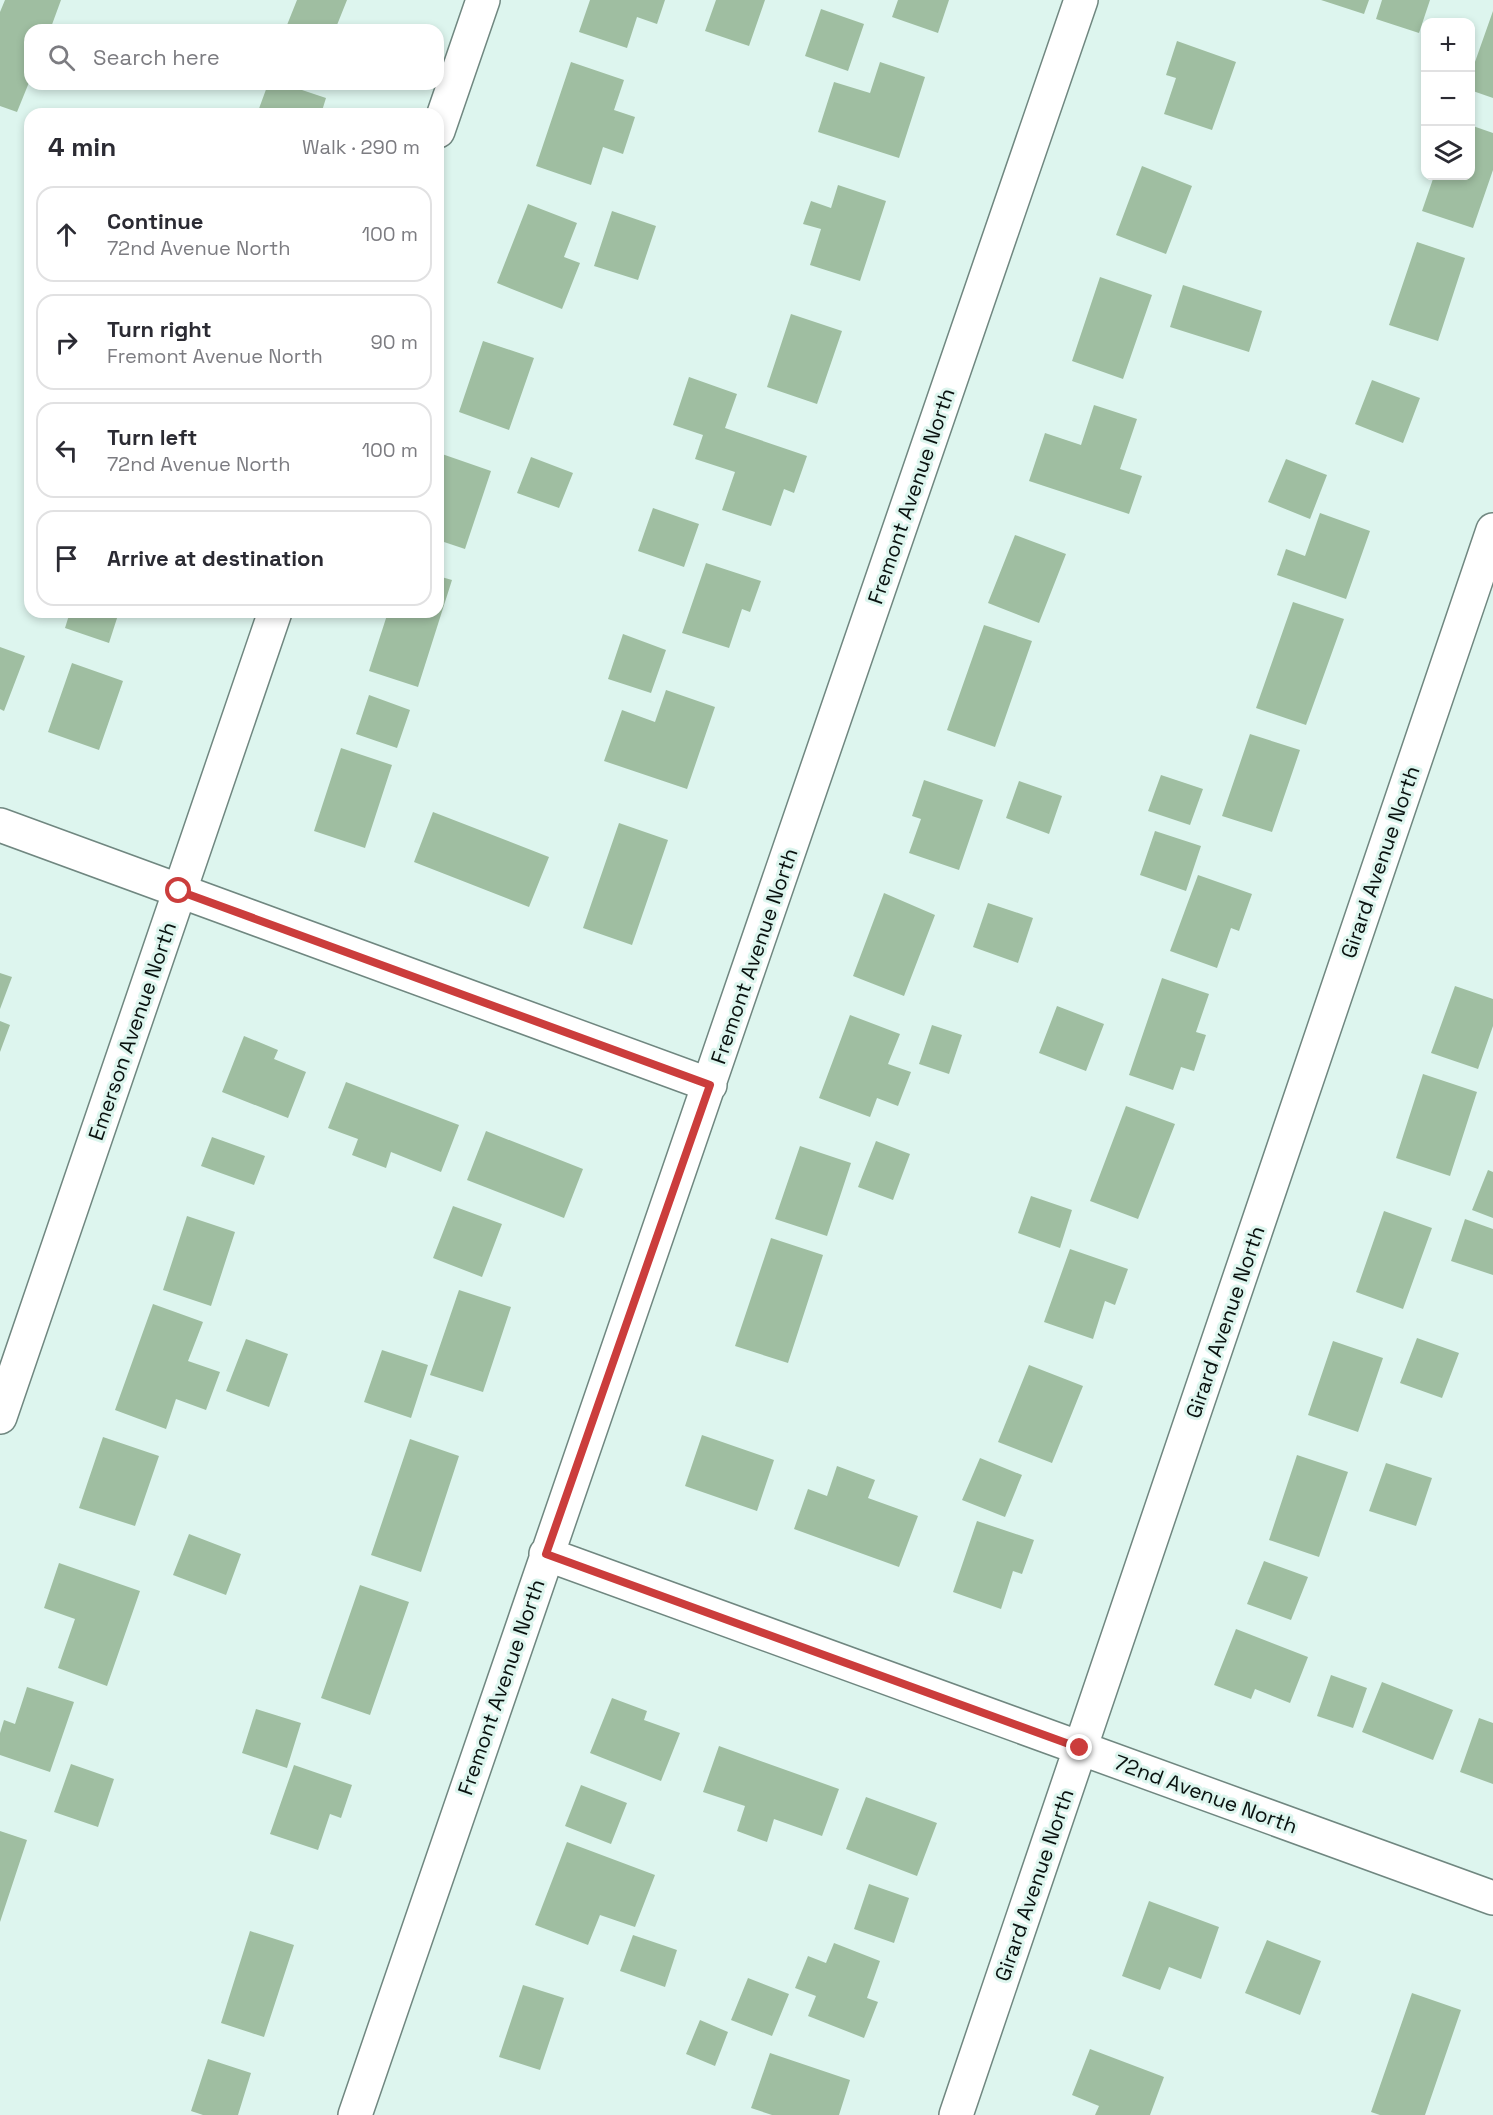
<!DOCTYPE html>
<meta charset="utf-8">
<style>
body{margin:0;font-family:"Space Grotesk",sans-serif;background:#f2f2f3;color:#2b2b33}
.controls{position:absolute;right:18px;top:18px;display:grid;overflow:hidden;border-radius:12px;box-shadow:0 3px 9px #0003}
.controls button{width:54px;height:54px;display:grid;place-items:center;padding:0;border:0;border-bottom:2px solid #e1e1e2;background:#fff;color:#2b2b33;font:30px sans-serif}
.stop{position:absolute;width:18px;height:18px;margin:-14px;border:4px solid #cb3d3c;border-radius:50%;background:#fff}
.stop.end{background:#cb3d3c;border-color:#fff;box-shadow:0 2px 6px #0008}
.list{margin:0;padding:0;list-style:none}
h2{display:flex;justify-content:space-between;align-items:center;height:78px;margin:0;padding:0 24px;font-size:26px}
h2 small{font-size:20px;font-weight:400;color:#7c7c81}
.list li{display:grid;grid-template-columns:39px 1fr auto;gap:18px;align-items:center;box-sizing:border-box;height:96px;margin:0 12px 12px;padding:0 12px;border:2px solid #e1e1e2;border-radius:18px}
.list b{display:block;font-size:22px;white-space:nowrap}
.list p{margin:0;font-size:20px;white-space:nowrap;color:#7c7c81}
.list em{font-size:20px;font-style:normal;color:#7c7c81}
.icon{flex:none;width:33px;height:33px;fill:none;stroke:currentColor;stroke-width:2;stroke-linecap:round;stroke-linejoin:round}
.map{position:relative;flex:none;width:1493px;height:2115px;overflow:hidden}
.search{position:absolute;background:#fff;box-shadow:0 3px 9px #0003;left:24px;top:24px;width:420px;height:66px;display:flex;align-items:center;gap:15px;box-sizing:border-box;padding:0 21px;border-radius:18px;color:#7c7c81;font-size:22px}
.panel{position:absolute;background:#fff;box-shadow:0 3px 9px #0003;left:24px;top:108px;width:420px;height:510px;border-radius:18px}
.map>svg:first-child{display:block}
.building{fill:#9fbea1}
.lines{fill:none;stroke-linecap:round;stroke-linejoin:round}
.street-casing{stroke:#708780;stroke-width:36}
.street{stroke:#fff;stroke-width:33}
.route{stroke:#cb3d3c;stroke-width:8}
.labels{text-anchor:middle;dominant-baseline:central;stroke-width:6;stroke-linejoin:round;paint-order:stroke}
.street-label{font-size:21px;fill:#09110f;stroke:#ddf5ee}
</style>
<div class="map">
<svg width="1493" height="2115" viewBox="0 0 1493 2115">
<rect width="100%" height="100%" fill="#ddf5ee"/>
<path class="building" d="M5 0H61L50 30H30V80L17 112 0 106V12Z
M297 0H347L335 30H285Z
M590 0H665L657 24 637 17 627 48 579 32Z
M716 0H765L749 46 705 31Z
M898 0H949L938 33 892 17Z
M1321 0H1369L1364 14Z
M1382 0H1430L1419 33 1376 19Z
M821 9 864 24 848 71 805 56Z
M1493 11V98L1470 90V76Z
M1177 41 1236 62 1212 130 1164 114 1176 78 1166 75Z
M571 62 624 80 614 110 635 117 623 154 603 147 591 185 536 166Z
M880 62 925 77 899 158 818 132 834 82 870 93Z
M268 84H284L326 98 321 114H257Z
M1470 125 1493 133V170L1473 228 1422 211 1434 176H1470Z
M1142 166 1192 186 1166 254 1116 235Z
M838 185 886 201 860 281 810 265 821 229 803 224 811 201 831 208Z
M528 204 577 223 564 257 580 263 562 309 497 283Z
M612 211 656 226 638 280 594 266Z
M1417 242 1465 258 1438 341 1389 325Z
M1100 277 1152 295 1123 379 1072 361Z
M1183 285 1262 311 1249 352 1170 327Z
M791 314 842 331 817 404 767 387Z
M483 341 534 358 509 430 459 412Z
M689 377 737 394 725 428 807 456 794 493 784 489 771 526 722 510 735 472 695 459 703 435 673 425Z
M1372 380 1420 398 1403 443 1355 424Z
M1094 405 1137 419 1120 469 1142 476 1129 514 1029 481 1045 433 1081 445Z
M442 454 491 471 465 549 438 540V466Z
M531 457 573 473 559 508 517 493Z
M1286 459 1327 475 1310 519 1268 502Z
M653 508 699 524 684 567 638 551Z
M1320 513 1370 531 1346 599 1277 575 1286 549 1305 556Z
M1015 535 1066 554 1039 623 988 603Z
M706 563 761 581 750 612 742 609 729 648 682 633Z
M438 576 452 580 418 687 369 671 388 612H438Z
M1293 602 1344 619 1306 725 1256 708Z
M70 612H119L109 643 65 628Z
M984 625 1032 641 995 747 947 730Z
M623 634 666 650 651 693 608 679Z
M0 647 25 656 4 711 0 709Z
M72 663 123 681 99 750 48 732Z
M666 690 715 707 687 789 604 761 622 710 655 722Z
M369 695 410 710 397 748 356 734Z
M1250 734 1300 750 1272 832 1222 816Z
M341 748 392 765 365 848 314 831Z
M1161 775 1203 789 1190 825 1148 811Z
M924 780 983 800 959 870 909 853 921 819 912 816Z
M1019 781 1062 796 1049 834 1006 818Z
M433 812 549 857 529 907 414 862Z
M619 823 668 840 632 945 583 928Z
M1155 831 1201 846 1186 891 1140 875Z
M1198 875 1252 894 1239 931 1231 928 1217 968 1170 951Z
M884 893 935 915 904 996 853 976Z
M988 903 1033 918 1018 963 973 947Z
M0 973 12 977 0 1009Z
M1162 978 1209 994 1196 1032 1206 1035 1194 1071 1181 1067 1173 1090 1129 1075Z
M1455 986 1493 999V1026L1478 1069 1431 1053Z
M1057 1006 1104 1024 1086 1071 1039 1053Z
M850 1015 900 1034 888 1064 911 1072 898 1106 877 1098 870 1117 819 1098Z
M0 1021 10 1025 0 1052Z
M932 1025 962 1035 949 1074 919 1064Z
M244 1036 278 1050 274 1059 306 1072 288 1118 222 1092Z
M1423 1074 1477 1092 1450 1176 1396 1158Z
M346 1082 459 1125 441 1172 391 1152 386 1168 352 1155 358 1139 328 1128Z
M1126 1106 1175 1124 1138 1219 1090 1201Z
M486 1131 583 1169 564 1218 467 1180Z
M212 1137 265 1156 254 1185 201 1166Z
M876 1141 910 1154 893 1200 858 1187Z
M800 1146 851 1163 827 1236 775 1219Z
M1488 1170 1493 1172V1218L1472 1210Z
M1031 1196 1072 1210 1060 1248 1018 1233Z
M453 1206 502 1224 482 1277 433 1258Z
M1384 1211 1432 1228 1403 1309 1356 1292Z
M187 1216 235 1232 211 1306 163 1290Z
M1465 1219 1493 1229V1275L1451 1261Z
M771 1238 823 1255 788 1363 735 1346Z
M1070 1249 1128 1269 1115 1305 1105 1301 1093 1339 1044 1322Z
M459 1290 511 1307 483 1392 430 1375Z
M153 1304 203 1322 188 1361 220 1372 206 1410 176 1399 166 1429 115 1410Z
M1417 1338 1459 1353 1442 1398 1400 1383Z
M246 1339 288 1354 269 1407 226 1391Z
M1333 1341 1383 1358 1358 1432 1308 1415Z
M382 1350 428 1365 411 1418 364 1402Z
M1029 1365 1083 1386 1052 1463 998 1442Z
M702 1435 774 1460 757 1511 685 1486Z
M103 1437 159 1456 135 1526 79 1508Z
M410 1439 459 1456 421 1572 371 1555Z
M1297 1455 1348 1472 1319 1557 1269 1540Z
M980 1458 1022 1475 1005 1517 962 1500Z
M1386 1463 1432 1478 1416 1526 1369 1511Z
M837 1466 875 1480 868 1498 918 1516 899 1567 794 1529 808 1489 827 1496Z
M977 1521 1034 1540 1022 1574 1013 1571 1001 1609 953 1592Z
M189 1534 241 1554 226 1595 173 1575Z
M1264 1561 1308 1577 1291 1620 1247 1604Z
M59 1563 140 1591 107 1686 58 1668 75 1619 44 1608Z
M360 1585 409 1602 370 1715 321 1698Z
M1236 1629 1308 1657 1290 1703 1255 1689 1251 1699 1214 1685Z
M1331 1675 1367 1688 1353 1728 1317 1716Z
M1382 1682 1453 1710 1433 1760 1362 1732Z
M27 1687 74 1702 50 1772 0 1755V1733L4 1720 15 1724Z
M612 1698 647 1711 644 1720 680 1733 661 1781 590 1753Z
M256 1709 301 1723 287 1768 242 1753Z
M1479 1718 1493 1723V1784L1460 1772Z
M719 1746 839 1789 822 1836 774 1819 767 1842 737 1831 745 1806 703 1792Z
M71 1764 114 1779 98 1827 54 1812Z
M294 1765 352 1785 341 1818 330 1814 318 1850 270 1834Z
M581 1785 627 1803 611 1844 565 1826Z
M866 1797 937 1823 917 1876 846 1849Z
M0 1831 27 1840 0 1922Z
M567 1842 655 1875 635 1927 600 1915 588 1945 535 1925Z
M869 1884 909 1898 894 1943 854 1929Z
M1149 1901 1219 1927 1201 1979 1169 1967 1160 1990 1122 1976Z
M250 1931 294 1945 264 2037 221 2023Z
M633 1935 677 1950 665 1987 620 1971Z
M1267 1940 1321 1961 1300 2015 1245 1993Z
M834 1943 880 1961 867 1998 878 2002 864 2038 808 2016 816 1996 795 1988 808 1956 826 1963Z
M748 1978 789 1994 772 2036 731 2020Z
M523 1985 564 1998 540 2070 499 2057Z
M1412 1993 1461 2010 1425 2115H1380L1371 2112Z
M700 2020 728 2032 715 2066 686 2054Z
M1090 2049 1164 2077 1150 2115H1095L1099 2106 1072 2095Z
M770 2053 850 2080 839 2115H772L751 2108Z
M208 2059 251 2073 238 2115H203L191 2111Z"/>
<g class="lines">
<defs>
<path id="street" d="M438 131 483 0
M0 825 710 1085
M0 1417 275 612
M546 1554 1493 1898
M355 2115 1081 0
M956 2115 1493 530"/>
</defs>
<use href="#street" class="street-casing"/>
<use href="#street" class="street"/>
</g>
<g class="lines">
<path class="route" d="M179 891 710 1085 546 1554 1080 1748"/>
</g>
<g class="labels">
<g class="street-label">
<text transform="translate(911 496) rotate(-71)">Fremont Avenue North</text>
<text transform="translate(1380 862) rotate(-71)">Girard Avenue North</text>
<text transform="translate(754 956) rotate(-71)">Fremont Avenue North</text>
<text transform="translate(132 1031) rotate(-71)">Emerson Avenue North</text>
<text transform="translate(1225 1322) rotate(-71)">Girard Avenue North</text>
<text transform="translate(501 1687) rotate(-71)">Fremont Avenue North</text>
<text transform="translate(1206 1794) rotate(20)">72nd Avenue North</text>
<text transform="translate(1034 1885) rotate(-71)">Girard Avenue North</text>
</g>
</g>
</svg>
<div class="controls">
<button>+</button>
<button>−</button>
<button><svg class="icon" aria-label="layers" viewBox="0 0 24 24"><path d="M12 4l9 5-9 5-9-5zM3 14l9 5 9-5"/></svg></button>
</div>
<div class="stop" style="left:179px;top:891px"></div>
<div class="stop end" style="left:1080px;top:1748px"></div>
<div class="search"><svg class="icon" aria-label="search" viewBox="0 0 24 24"><circle cx="10" cy="10" r="6"/><path d="M15 15l6 6"/></svg>Search here</div>
<section class="panel">
<h2>4 min<small>Walk · 290 m</small></h2>
<ul class="list">
<li><svg class="icon" aria-label="ahead" viewBox="0 0 24 24"><path d="M12 20V5M6 11l6-6 6 6"/></svg><div><b>Continue</b><p>72nd Avenue North</p></div><em>100 m</em></li>
<li><svg class="icon" aria-label="right" viewBox="0 0 24 24"><path d="M7 20v-9h11M14 6l5 5-5 5"/></svg><div><b>Turn right</b><p>Fremont Avenue North</p></div><em>90 m</em></li>
<li><svg class="icon" aria-label="left" viewBox="0 0 24 24"><path d="M17 20v-9H6M10 6l-5 5 5 5"/></svg><div><b>Turn left</b><p>72nd Avenue North</p></div><em>100 m</em></li>
<li><svg class="icon" aria-label="arrive" viewBox="0 0 24 24"><path d="M6 21V4h12l-3 4 3 4H6"/></svg><div><b>Arrive at destination</b></div></li>
</ul>
</section>
</div>
